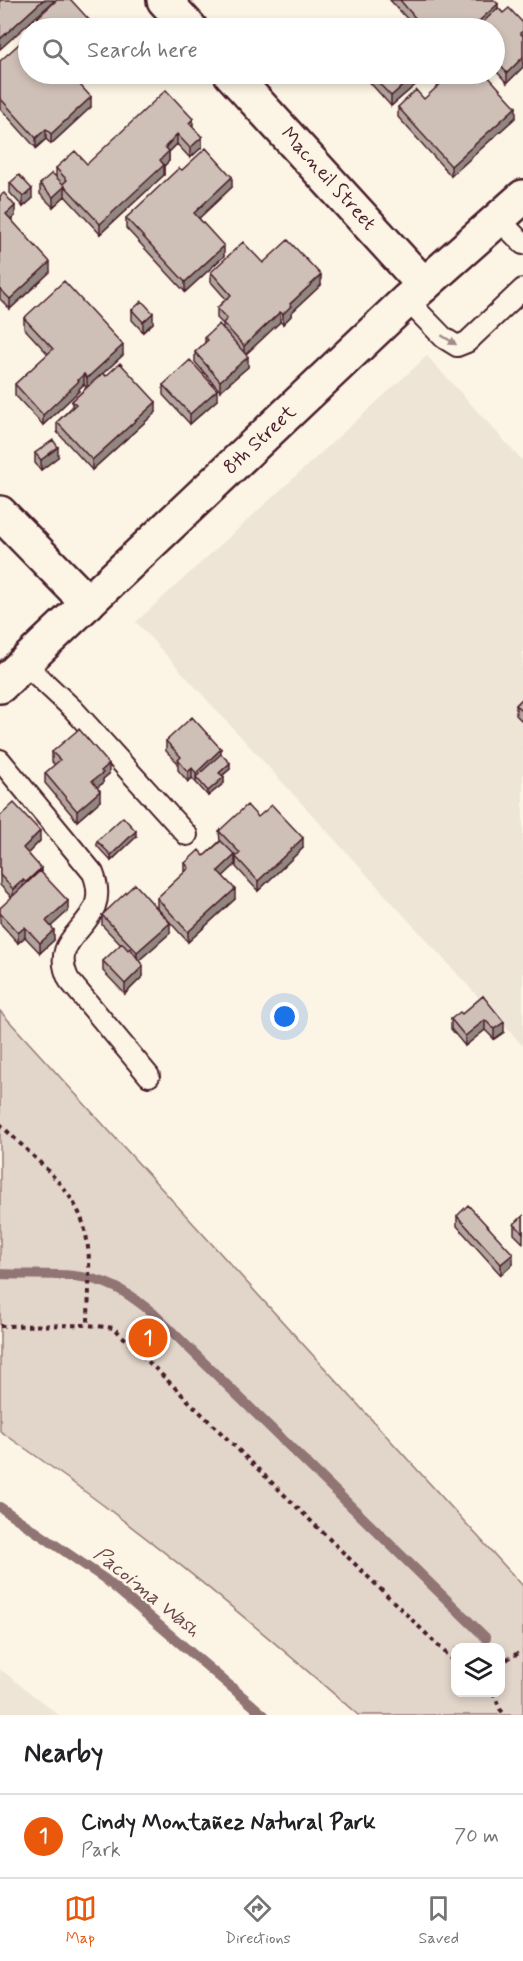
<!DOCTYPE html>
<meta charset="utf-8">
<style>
body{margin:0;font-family:Mynerve,sans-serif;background:#f6f6f6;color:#202124}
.controls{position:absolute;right:18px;bottom:18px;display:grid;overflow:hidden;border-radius:12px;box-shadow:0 3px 9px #0003}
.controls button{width:54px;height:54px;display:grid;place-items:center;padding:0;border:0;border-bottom:2px solid #e0e0e0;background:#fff;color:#202124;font:30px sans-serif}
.you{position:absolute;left:285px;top:1017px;width:21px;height:21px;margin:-15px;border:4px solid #fff;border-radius:50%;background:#1a73e8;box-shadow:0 0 0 9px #1a73e833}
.badge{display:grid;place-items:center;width:39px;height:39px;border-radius:50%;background:#ea580c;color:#fff;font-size:20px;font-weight:700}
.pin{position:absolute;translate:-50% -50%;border:3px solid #fff;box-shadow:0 2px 6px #0006}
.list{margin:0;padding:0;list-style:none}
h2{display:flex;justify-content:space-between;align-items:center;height:78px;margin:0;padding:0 24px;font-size:26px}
h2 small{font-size:20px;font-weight:400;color:#757577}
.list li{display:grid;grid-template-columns:39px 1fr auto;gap:18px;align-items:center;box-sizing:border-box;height:84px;padding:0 24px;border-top:2px solid #e0e0e0}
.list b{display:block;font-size:22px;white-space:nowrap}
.list p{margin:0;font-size:20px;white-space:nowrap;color:#757577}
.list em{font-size:20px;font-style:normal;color:#757577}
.icon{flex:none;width:33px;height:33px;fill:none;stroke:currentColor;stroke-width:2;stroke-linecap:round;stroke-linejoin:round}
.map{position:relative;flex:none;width:523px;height:1715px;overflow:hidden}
.search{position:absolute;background:#fff;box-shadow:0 3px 9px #0003;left:18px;right:18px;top:18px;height:66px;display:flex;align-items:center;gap:15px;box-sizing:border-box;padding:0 21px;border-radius:33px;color:#757577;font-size:22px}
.sheet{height:162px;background:#fff}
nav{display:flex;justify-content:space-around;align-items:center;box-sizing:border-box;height:84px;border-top:2px solid #e0e0e0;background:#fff;font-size:16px;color:#757577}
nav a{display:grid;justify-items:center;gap:3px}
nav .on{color:#ea580c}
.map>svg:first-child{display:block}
.built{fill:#eee5d7}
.green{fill:#e2d5ca;stroke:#967a7a;stroke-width:1.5;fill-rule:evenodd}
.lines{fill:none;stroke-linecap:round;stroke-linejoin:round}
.stream{stroke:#917474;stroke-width:10}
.lane-casing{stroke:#4a1f2b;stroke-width:24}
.street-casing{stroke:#4a1f2b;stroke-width:38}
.secondary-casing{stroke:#4a1f2b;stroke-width:38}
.path{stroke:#4a1f2b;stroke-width:4;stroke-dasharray:4.5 4.5;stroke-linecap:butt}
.lane{stroke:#fcf5e5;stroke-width:20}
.street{stroke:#fcf5e5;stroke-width:33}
.secondary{stroke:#fcf5e5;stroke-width:33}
.wall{fill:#b2a59d;stroke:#4a1f2b;stroke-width:1.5}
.shaded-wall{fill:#918680;stroke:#4a1f2b;stroke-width:1.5}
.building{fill:#cfc0b7;stroke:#4a1f2b;stroke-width:1.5}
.oneway{fill:#a38a88}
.labels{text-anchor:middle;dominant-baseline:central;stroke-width:4.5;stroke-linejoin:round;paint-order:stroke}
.street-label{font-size:20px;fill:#4a1f2b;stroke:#fcf5e5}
.water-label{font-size:21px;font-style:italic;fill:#6d4950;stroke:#fcf5e5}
</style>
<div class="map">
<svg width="523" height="1715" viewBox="0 0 523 1715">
<rect width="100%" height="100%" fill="#fcf5e5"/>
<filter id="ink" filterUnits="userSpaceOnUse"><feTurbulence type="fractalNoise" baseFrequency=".0167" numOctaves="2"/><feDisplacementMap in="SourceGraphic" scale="12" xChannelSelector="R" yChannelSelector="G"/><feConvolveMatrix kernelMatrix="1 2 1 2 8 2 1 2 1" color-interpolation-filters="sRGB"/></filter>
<g filter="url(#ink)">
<path class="built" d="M427 356 523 461V1046L136 622Z
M0 1669 55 1712 59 1715H0Z"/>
<path class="green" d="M0 1011 523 1586V1715H358C243 1614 126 1517 0 1431ZM456 1648H500V1692H456Z"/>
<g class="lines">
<path class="stream" d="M0 1274C37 1276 81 1270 115 1287 128 1293 141 1304 153 1313L486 1638
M0 1507 105 1579 264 1715"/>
<defs>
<path id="lane" d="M498 218 523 244
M407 300 444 338 457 346 467 342 523 289
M25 664 73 709 187 835
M0 760 93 873C115 928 44 930 69 980L149 1076"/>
<path id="street" d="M164 0 190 28
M231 74 424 285
M0 513 88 603"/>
<path id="secondary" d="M0 686 407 300 523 197"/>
</defs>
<use href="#lane" class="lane-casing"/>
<use href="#street" class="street-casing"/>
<use href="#secondary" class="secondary-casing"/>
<path class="path" d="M0 1124C27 1152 71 1185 83 1223 93 1255 88 1291 88 1325
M0 1326 88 1325 114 1328 456 1663
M500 1666 511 1656 523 1652
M493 1692 500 1709 505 1715"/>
<use href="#lane" class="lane"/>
<use href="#street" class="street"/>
<use href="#secondary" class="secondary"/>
</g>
<path class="wall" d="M390 0H494L498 8 503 13 523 23V67L507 83 497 72 495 73V28L412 24Z
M38 17 93 28H39L38 27Z
M0 61 91 107 51 144 46 139 36 148 0 108Z
M365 74H420V81L391 106 365 77Z
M467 80 516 117 451 176 398 117V107L424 99Z
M193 127 202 147 190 158 177 144 169 152V161L164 166V175L100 234 65 196 53 207 40 194V184L56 176V168L87 164Z
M182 170 232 187 199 218 224 256 185 292 126 228V218Z
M10 183 32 199 23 207 10 193Z
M0 196 15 216 11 219 50 272 10 309 0 299Z
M263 263 321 285 291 313V316L283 324 280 322 246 354 248 367 220 391 195 362V352L205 343V337L223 328V324L217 318V308L226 299 211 282V272Z
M132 310 153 323 143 332 132 320Z
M24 318 123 355 103 373 106 376 156 412 92 470 57 432V422L72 407V401L86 388 84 384 79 389V391L43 425 15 395V384L48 354 24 328Z
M163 385 217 400 190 424 163 395Z
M35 453 58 457 41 470 35 463Z
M523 698V722L516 715V705Z
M166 741 221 754 230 769 222 776 224 783 208 796 192 778 188 782 178 770V763L166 751Z
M52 752 109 774 103 779V783L97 787 100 801 77 821 45 783V773L55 765 52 762Z
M0 816 40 841 28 853 68 911 51 926 54 940 40 953 25 937 18 943 0 923V908L12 898 0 885Z
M258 817 303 848 258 891 236 867V859L235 857V865L223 876 235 899 188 942 157 908V898L185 872V863L204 856 220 841 219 831Z
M136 837 111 861 97 846V841Z
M102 915 170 933 139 960 143 976 125 994 103 971V961L121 945 102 925Z
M483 996 504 1032 494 1039 485 1030 465 1046 451 1029V1019L462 1014Z
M457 1216 513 1264 501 1275 457 1226Z
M523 1216V1243L514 1234V1224Z"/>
<path class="shaded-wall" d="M43 0H55L0 49V39Z
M498 4V14L482 28H471Z
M523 57V67L507 83V73Z
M416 74H420V81L391 106V96Z
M91 97V107L51 144V134Z
M516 107V117L451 176V166Z
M193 119V129L189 123Z
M46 129V139L36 148V138Z
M177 134V144L169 152V161L164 166V175L100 234V224Z
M202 137V147L190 158V148Z
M232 177V187L194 223V213Z
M65 186V196L53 207V197Z
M32 189V199L23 207V197Z
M15 206V216L6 224V214Z
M224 246V256L185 292V282Z
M50 262V272L10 309V299Z
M321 275V285L291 313V316L283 324V314L290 304Z
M280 312V322L244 356V346Z
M153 313V323L143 332V322Z
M123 345V355L87 388V378Z
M248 357V367L220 391V381Z
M84 374V384L79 389V391L43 425V415Z
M217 390V400L190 424V414Z
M156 402V412L92 470V460Z
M58 447V457L41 470V460Z
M221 749V759L196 777V783V773Z
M230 763V769L219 778V773Z
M109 764V774L103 779V783L92 791V781L101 771Z
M192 768V778L188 782V772Z
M224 777V783L208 796V791Z
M100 791V801L77 821V811Z
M40 831V841L23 858V848Z
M136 831V837L111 861V855Z
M303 838V848L258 891V881Z
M235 855V865L218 881V871Z
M41 868V878L26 892V882Z
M23 880V890L13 899V889Z
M235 889V899L188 942V932Z
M68 901V911L46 931V921Z
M170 923V933L137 962V952Z
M25 927V937L18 943V933Z
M54 930V940L40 953V943Z
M143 966V976L125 994V984Z
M485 1020V1030L465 1046V1036Z
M504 1022V1032L494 1039V1029Z
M513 1254V1264L501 1275V1264Z"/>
<path class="building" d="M0 0H43L0 39Z
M57 0H71L93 24 87 28H49L38 17Z
M400 0H494L498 4 471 28H407L417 20Z
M498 8 503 13 509 8 523 23V31L520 33 523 36V57L507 73 497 62 495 63V28H477Z
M28 36V74H70L91 97 51 134 46 129 36 138 0 98V61Z
M370 74H416L391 96Z
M451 74H461L467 80 473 74H486L516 107 451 166 398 107 416 90 424 99Z
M166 90 193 119 189 123 202 137 190 148 177 134 165 147 169 151 160 160 164 165 100 224 65 186 53 197 40 184 52 173 65 186 63 184 67 180 56 168 75 151 87 164Z
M206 148 232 177 194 213 224 246 185 282 126 218 179 168 182 170Z
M19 175 32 189 23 197 10 183Z
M4 193 15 206 6 214 50 262 10 299 0 289V196Z
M288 240 321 275 290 304 291 306 283 314 280 312 244 346 223 323 227 319 217 308 231 295 211 272 243 242 263 263Z
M64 281 123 345 87 378 84 374 78 380 79 381 43 415 15 384 53 349 24 318Z
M142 301 153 313 143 322 132 310Z
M219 324 248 357 220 381 195 352 208 340 205 337Z
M190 360 217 390 190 414 163 385Z
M120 363 156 402 92 460 57 422 76 404 72 401 103 373 106 376Z
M53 440 58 447 41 460 35 453Z
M523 698V712L516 705Z
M192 717 221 749 196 773 192 768 188 772 178 760 181 757 166 741Z
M79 729 109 764 101 771 103 773 92 781 100 791 77 811 45 773 60 760 52 752Z
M221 754 230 763 219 773 224 777 208 791 196 777Z
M14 803 40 831 23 848 41 868 26 882 23 880 13 889 0 875V816Z
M247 805 258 817 272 805 303 838 258 881 236 857 240 853 219 831Z
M123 817 136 831 111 855 97 841Z
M221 841 235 855 218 871 235 889 188 932 157 898 189 868 185 863 199 850 204 856Z
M40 871 68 901 46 921 54 930 40 943 25 927 18 933 0 913V908Z
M135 884 170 923 137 952 102 915Z
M122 943 128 950 130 948 143 966 125 984 103 961Z
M483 996 504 1022 494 1029 485 1020 465 1036 451 1019 460 1012 462 1014Z
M468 1205 513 1254 501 1264 457 1216Z
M523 1216V1233L514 1224Z"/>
<defs><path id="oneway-solid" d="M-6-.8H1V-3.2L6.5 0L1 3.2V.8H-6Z" transform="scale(1.5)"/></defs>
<use class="oneway" href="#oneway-solid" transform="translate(449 340) rotate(32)"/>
</g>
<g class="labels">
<g class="street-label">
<text transform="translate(328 179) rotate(48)">Macneil Street</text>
<text transform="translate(260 440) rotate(-43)">8th Street</text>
</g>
<g class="water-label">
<text transform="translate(147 1592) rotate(39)">Pacoima Wash</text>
</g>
</g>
</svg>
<div class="controls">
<button><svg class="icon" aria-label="layers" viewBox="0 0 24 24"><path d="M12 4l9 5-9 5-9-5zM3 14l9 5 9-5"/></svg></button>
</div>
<div class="you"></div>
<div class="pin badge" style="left:148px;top:1338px">1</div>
<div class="search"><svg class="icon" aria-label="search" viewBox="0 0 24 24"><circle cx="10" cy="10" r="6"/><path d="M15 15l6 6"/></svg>Search here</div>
</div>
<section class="sheet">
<h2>Nearby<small></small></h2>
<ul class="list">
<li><span class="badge">1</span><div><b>Cindy Montañez Natural Park</b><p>Park</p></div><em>70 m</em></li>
</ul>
</section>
<nav>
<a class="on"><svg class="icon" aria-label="map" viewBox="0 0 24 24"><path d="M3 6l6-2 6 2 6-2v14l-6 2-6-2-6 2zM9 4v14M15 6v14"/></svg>Map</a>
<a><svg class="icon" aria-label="directions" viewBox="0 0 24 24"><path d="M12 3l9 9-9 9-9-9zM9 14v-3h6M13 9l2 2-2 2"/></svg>Directions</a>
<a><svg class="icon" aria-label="saved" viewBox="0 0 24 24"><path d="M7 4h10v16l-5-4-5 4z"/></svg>Saved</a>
</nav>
